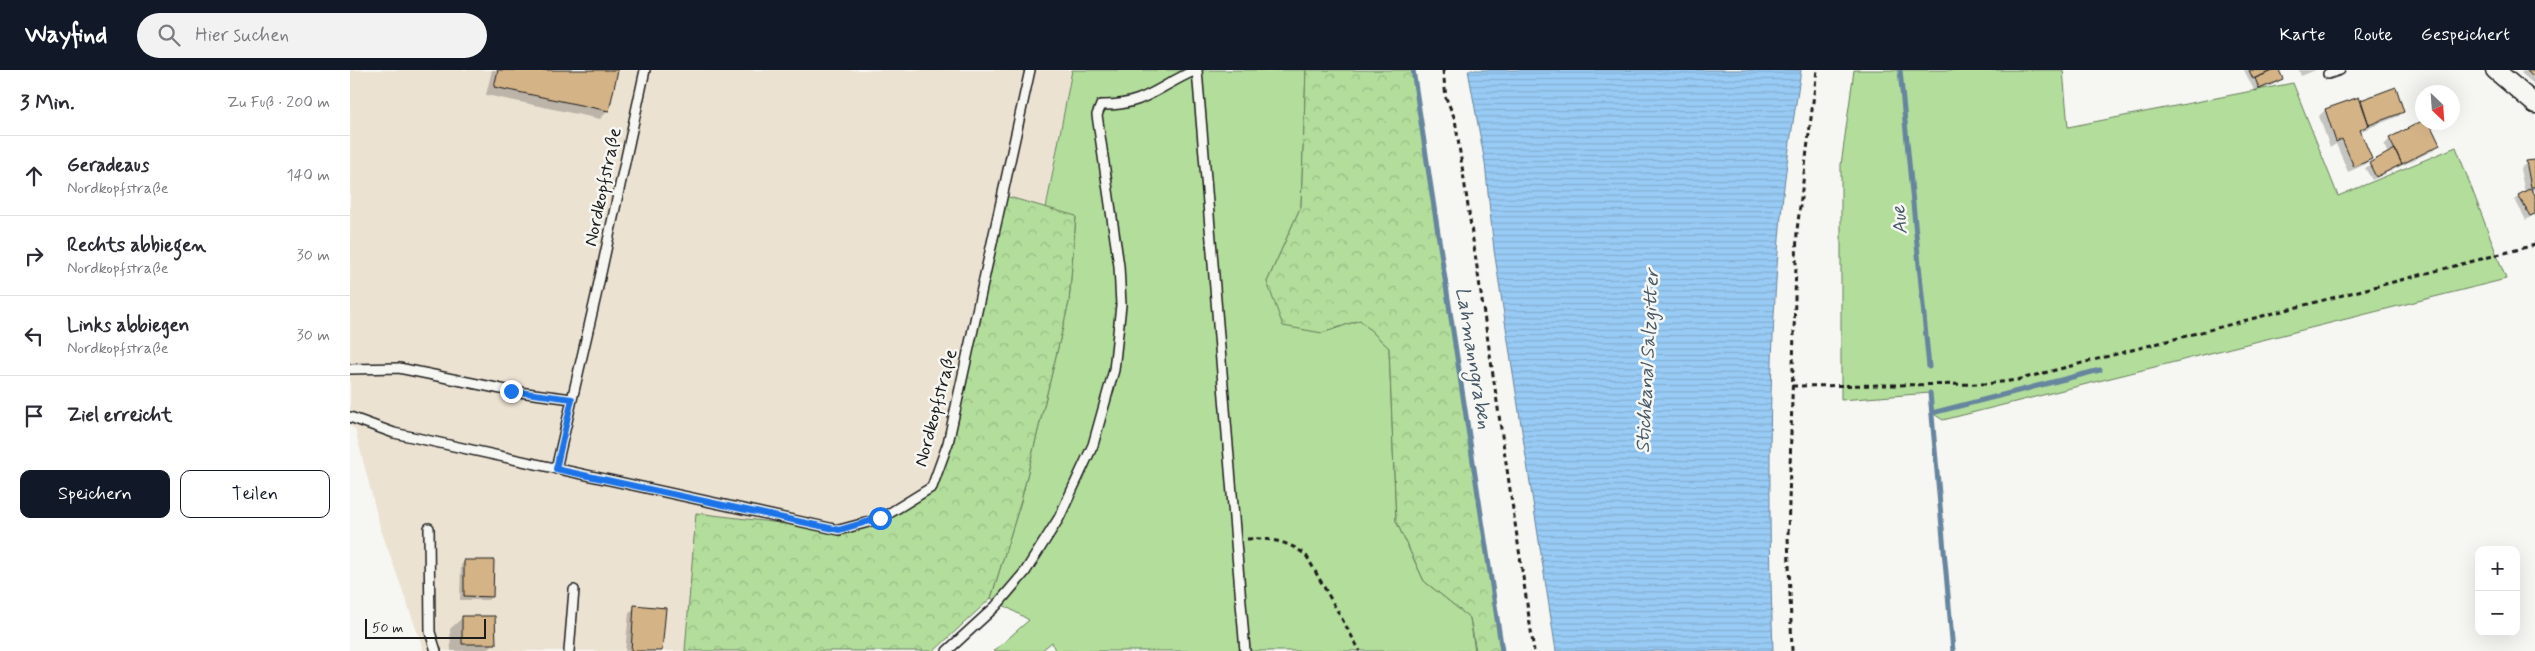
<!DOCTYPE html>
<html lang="de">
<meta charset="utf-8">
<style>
body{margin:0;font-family:Mynerve,sans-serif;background:#f2f2f3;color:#2b2b33}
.controls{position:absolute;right:15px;bottom:15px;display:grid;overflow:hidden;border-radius:10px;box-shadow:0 5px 20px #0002}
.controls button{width:45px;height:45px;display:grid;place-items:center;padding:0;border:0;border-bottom:1px solid #e1e1e2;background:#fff;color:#2b2b33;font:25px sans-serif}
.compass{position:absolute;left:2065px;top:15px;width:45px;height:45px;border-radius:50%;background:#fff;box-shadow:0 5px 20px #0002;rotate:155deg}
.scale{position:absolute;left:15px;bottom:12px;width:121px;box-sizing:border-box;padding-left:5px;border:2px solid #1c1c1c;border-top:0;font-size:14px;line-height:18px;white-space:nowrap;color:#1c1c1c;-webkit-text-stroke:4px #f6f6f2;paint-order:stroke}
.stop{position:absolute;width:15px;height:15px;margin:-11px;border:4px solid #1a73e8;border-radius:50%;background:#fff}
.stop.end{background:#1a73e8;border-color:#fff;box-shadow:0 1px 5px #0008}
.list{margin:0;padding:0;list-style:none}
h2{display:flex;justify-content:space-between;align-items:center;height:65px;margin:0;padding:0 20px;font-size:21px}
h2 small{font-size:16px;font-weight:400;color:#7c7c81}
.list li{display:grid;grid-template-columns:32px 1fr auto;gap:15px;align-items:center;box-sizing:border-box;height:80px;padding:0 20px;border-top:1px solid #e1e1e2}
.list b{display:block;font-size:19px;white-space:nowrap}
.list p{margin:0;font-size:16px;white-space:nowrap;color:#7c7c81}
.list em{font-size:16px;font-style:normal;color:#7c7c81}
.actions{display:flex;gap:10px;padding:15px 20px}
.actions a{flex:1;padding:11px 0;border:1px solid #111827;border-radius:10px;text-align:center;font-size:18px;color:#111827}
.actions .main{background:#111827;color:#fff}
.icon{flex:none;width:28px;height:28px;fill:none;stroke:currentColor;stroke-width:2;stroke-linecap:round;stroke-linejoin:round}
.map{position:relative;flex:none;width:2185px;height:581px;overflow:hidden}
header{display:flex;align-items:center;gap:30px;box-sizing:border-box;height:70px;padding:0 25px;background:#111827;color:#fff}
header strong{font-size:24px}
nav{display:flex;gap:28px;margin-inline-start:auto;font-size:18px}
.search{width:350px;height:45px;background:#f2f2f3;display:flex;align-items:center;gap:12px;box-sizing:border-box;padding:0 18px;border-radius:28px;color:#7c7c81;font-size:19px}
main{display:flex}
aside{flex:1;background:#fff}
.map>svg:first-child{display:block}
.built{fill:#ece2d2}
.green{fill:#b2dd9b;stroke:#677c5c}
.forest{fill:url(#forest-crowns);stroke:#677c5c}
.water{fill:url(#water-rules);stroke:#66859e}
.shadow{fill:#0003}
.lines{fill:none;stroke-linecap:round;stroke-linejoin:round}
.stream{stroke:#66859e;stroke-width:5}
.building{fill:#d4b387;stroke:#1c1c1c}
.service-casing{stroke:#1c1c1c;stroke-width:12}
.minor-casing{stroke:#1c1c1c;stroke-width:21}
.path{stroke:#1c1c1c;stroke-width:3;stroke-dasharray:5 4;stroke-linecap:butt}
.service{stroke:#f6f6f2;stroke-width:9}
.minor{stroke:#f6f6f2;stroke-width:18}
.route{stroke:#1a73e8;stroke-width:6}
.labels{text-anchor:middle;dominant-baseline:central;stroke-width:5;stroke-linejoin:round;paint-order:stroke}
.street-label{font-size:19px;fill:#1c1c1c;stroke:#f6f6f2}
.water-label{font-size:20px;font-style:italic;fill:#475968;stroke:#f6f6f2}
</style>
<header>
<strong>Wayfind</strong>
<div class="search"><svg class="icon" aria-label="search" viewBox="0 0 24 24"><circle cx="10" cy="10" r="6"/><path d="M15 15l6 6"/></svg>Hier suchen</div>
<nav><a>Karte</a><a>Route</a><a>Gespeichert</a></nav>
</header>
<main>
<aside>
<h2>3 Min.<small>Zu Fuß · 200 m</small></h2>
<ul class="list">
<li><svg class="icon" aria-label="ahead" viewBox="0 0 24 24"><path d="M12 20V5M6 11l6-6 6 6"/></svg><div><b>Geradeaus</b><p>Nordkopfstraße</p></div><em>140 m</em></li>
<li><svg class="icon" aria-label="right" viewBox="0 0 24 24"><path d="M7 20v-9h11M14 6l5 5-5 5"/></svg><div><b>Rechts abbiegen</b><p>Nordkopfstraße</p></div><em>30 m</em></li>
<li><svg class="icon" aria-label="left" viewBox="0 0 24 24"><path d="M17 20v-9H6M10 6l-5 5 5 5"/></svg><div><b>Links abbiegen</b><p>Nordkopfstraße</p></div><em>30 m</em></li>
<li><svg class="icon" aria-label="arrive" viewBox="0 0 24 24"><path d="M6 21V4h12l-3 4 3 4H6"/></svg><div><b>Ziel erreicht</b></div></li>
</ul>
<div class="actions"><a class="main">Speichern</a><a>Teilen</a></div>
</aside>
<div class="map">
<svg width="2185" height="581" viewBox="0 0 2185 581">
<defs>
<pattern id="forest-crowns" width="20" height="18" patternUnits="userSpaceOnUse" patternTransform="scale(1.25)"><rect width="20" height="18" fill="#b2dd9b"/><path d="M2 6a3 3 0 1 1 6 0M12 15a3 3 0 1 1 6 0" fill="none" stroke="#98bd85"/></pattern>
<pattern id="water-rules" width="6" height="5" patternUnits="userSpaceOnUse" patternTransform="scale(1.25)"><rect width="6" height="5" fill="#98cbf5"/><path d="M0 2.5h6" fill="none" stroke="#82aed1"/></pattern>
</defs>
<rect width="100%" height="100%" fill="#f6f6f2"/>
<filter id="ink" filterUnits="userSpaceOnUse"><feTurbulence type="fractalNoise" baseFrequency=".02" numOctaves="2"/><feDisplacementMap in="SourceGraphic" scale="10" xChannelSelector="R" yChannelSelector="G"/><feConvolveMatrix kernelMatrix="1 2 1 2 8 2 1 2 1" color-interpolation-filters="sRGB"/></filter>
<g filter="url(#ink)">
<path class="built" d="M0 0H722L635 444 580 481 346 443 335 581H74L30 457 5 359 0 356Z"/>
<path class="green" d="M722 0H956L951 136 917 212 972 263 1010 250 1039 278 1046 451 1074 511 1120 548 1125 581H705L702 572 691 581H644L679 550 641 528 671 431 719 232 726 147 696 138Z
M1504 0H1713L1718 57 1943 13 1988 126 2106 77 2156 209 1593 350 1582 343 1580 323 1491 330V95Z"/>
<path class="forest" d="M956 0H1063L1152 581H1126L1120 548 1074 511 1046 451 1039 278 1010 250 972 263 933 256 917 212 951 136Z
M652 125 726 146 719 232 671 431 641 528 584 581H335L346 443 489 460 530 449 581 417 598 373Z"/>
<path class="water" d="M1118 0H1451C1444 49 1435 97 1431 146 1418 290 1418 436 1423 581H1206L1144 180 1135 93Z"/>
<path class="shadow" d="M142 0H267L258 41 250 49 136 25Z
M1894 0H1928L1932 9 1927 13 1905 22Z
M1949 0H1966L1951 6Z
M2174 0H2185V15L2171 3Z
M2045 19 2053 42 2049 46 2009 62 2021 89 2014 95 1998 102 1986 74 1980 78 1969 46 1975 40 2009 28 2010 32Z
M2040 69 2089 74 2082 81 2022 110 2015 98 2038 84 2034 75Z
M2185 91V121L2182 122 2185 128V144L2176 150 2165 130 2175 123 2170 99 2177 92Z
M115 491 142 526 138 530H110L111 495Z
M285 537 311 581H275L279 543Z
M112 548 144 573 137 581H101L100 559Z"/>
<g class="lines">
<path class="stream" d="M1063 0 1152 581
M1550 0 1579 297
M1580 323 1603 581
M1582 343 1750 300"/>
</g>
<path class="building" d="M148 0H268L259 41 144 17Z
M1899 0H1925L1903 9Z
M1925 0H1929L1933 9 1909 19 1905 8Z
M2177 0H2185V8Z
M2046 17 2054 42 2019 55 2011 30Z
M2009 27 2019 55 2010 60 2022 89 2004 97 1992 69 1986 72 1975 39Z
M2072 51 2079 52 2090 75 2052 94 2039 68Z
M2045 79 2052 94 2026 107 2019 93Z
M2185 90V117H2181L2176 91Z
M2181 118 2185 125V144L2180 146 2168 125Z
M114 490H144L143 527 114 526Z
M284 535 316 538 312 581H281Z
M112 546H145L146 574H112Z"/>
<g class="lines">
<defs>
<path id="service" d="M847 0 895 581
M1978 4 1990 0
M0 299 49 298 161 321 222 329
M0 347 44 363 489 460 530 449 582 417 598 373 680 0
M206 399 246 226 295 0
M79 458 80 562 86 581
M219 581 224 520
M597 581 646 536 675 502 709 448 743 375 764 300 771 235 769 196 747 45 751 35C795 36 808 16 846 0"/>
<path id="minor" d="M2145 0 2185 34"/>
</defs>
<use href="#service" class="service-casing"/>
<use href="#minor" class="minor-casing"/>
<path class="path" d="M1093 0 1096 28 1105 49 1184 581
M1442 316 1636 314 1667 310 2185 175
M897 469C921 468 937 471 956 485L1010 581
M1442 581 1438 466 1447 160 1467 0"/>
<use href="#service" class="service"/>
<use href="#minor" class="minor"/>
</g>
</g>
<g class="lines" filter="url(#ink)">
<path class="route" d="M161 321 222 329 206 399 489 460 530 448"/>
</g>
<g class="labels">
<g class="street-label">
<text transform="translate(253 117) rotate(-78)">Nordkopfstraße</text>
<text transform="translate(586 338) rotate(-75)">Nordkopfstraße</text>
</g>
<g class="water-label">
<text transform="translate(1550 150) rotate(-96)">Aue</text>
<text transform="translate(1123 288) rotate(81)">Lahmanngraben</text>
<text transform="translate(1298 291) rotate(-87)">Stichkanal Salzgitter</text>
</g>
</g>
</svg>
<div class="controls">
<button>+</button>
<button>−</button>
</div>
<svg class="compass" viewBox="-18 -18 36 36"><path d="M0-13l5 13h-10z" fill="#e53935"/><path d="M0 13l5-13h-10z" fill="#7c7c81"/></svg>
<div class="scale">50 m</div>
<div class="stop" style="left:530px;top:448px"></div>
<div class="stop end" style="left:161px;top:321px"></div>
</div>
</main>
